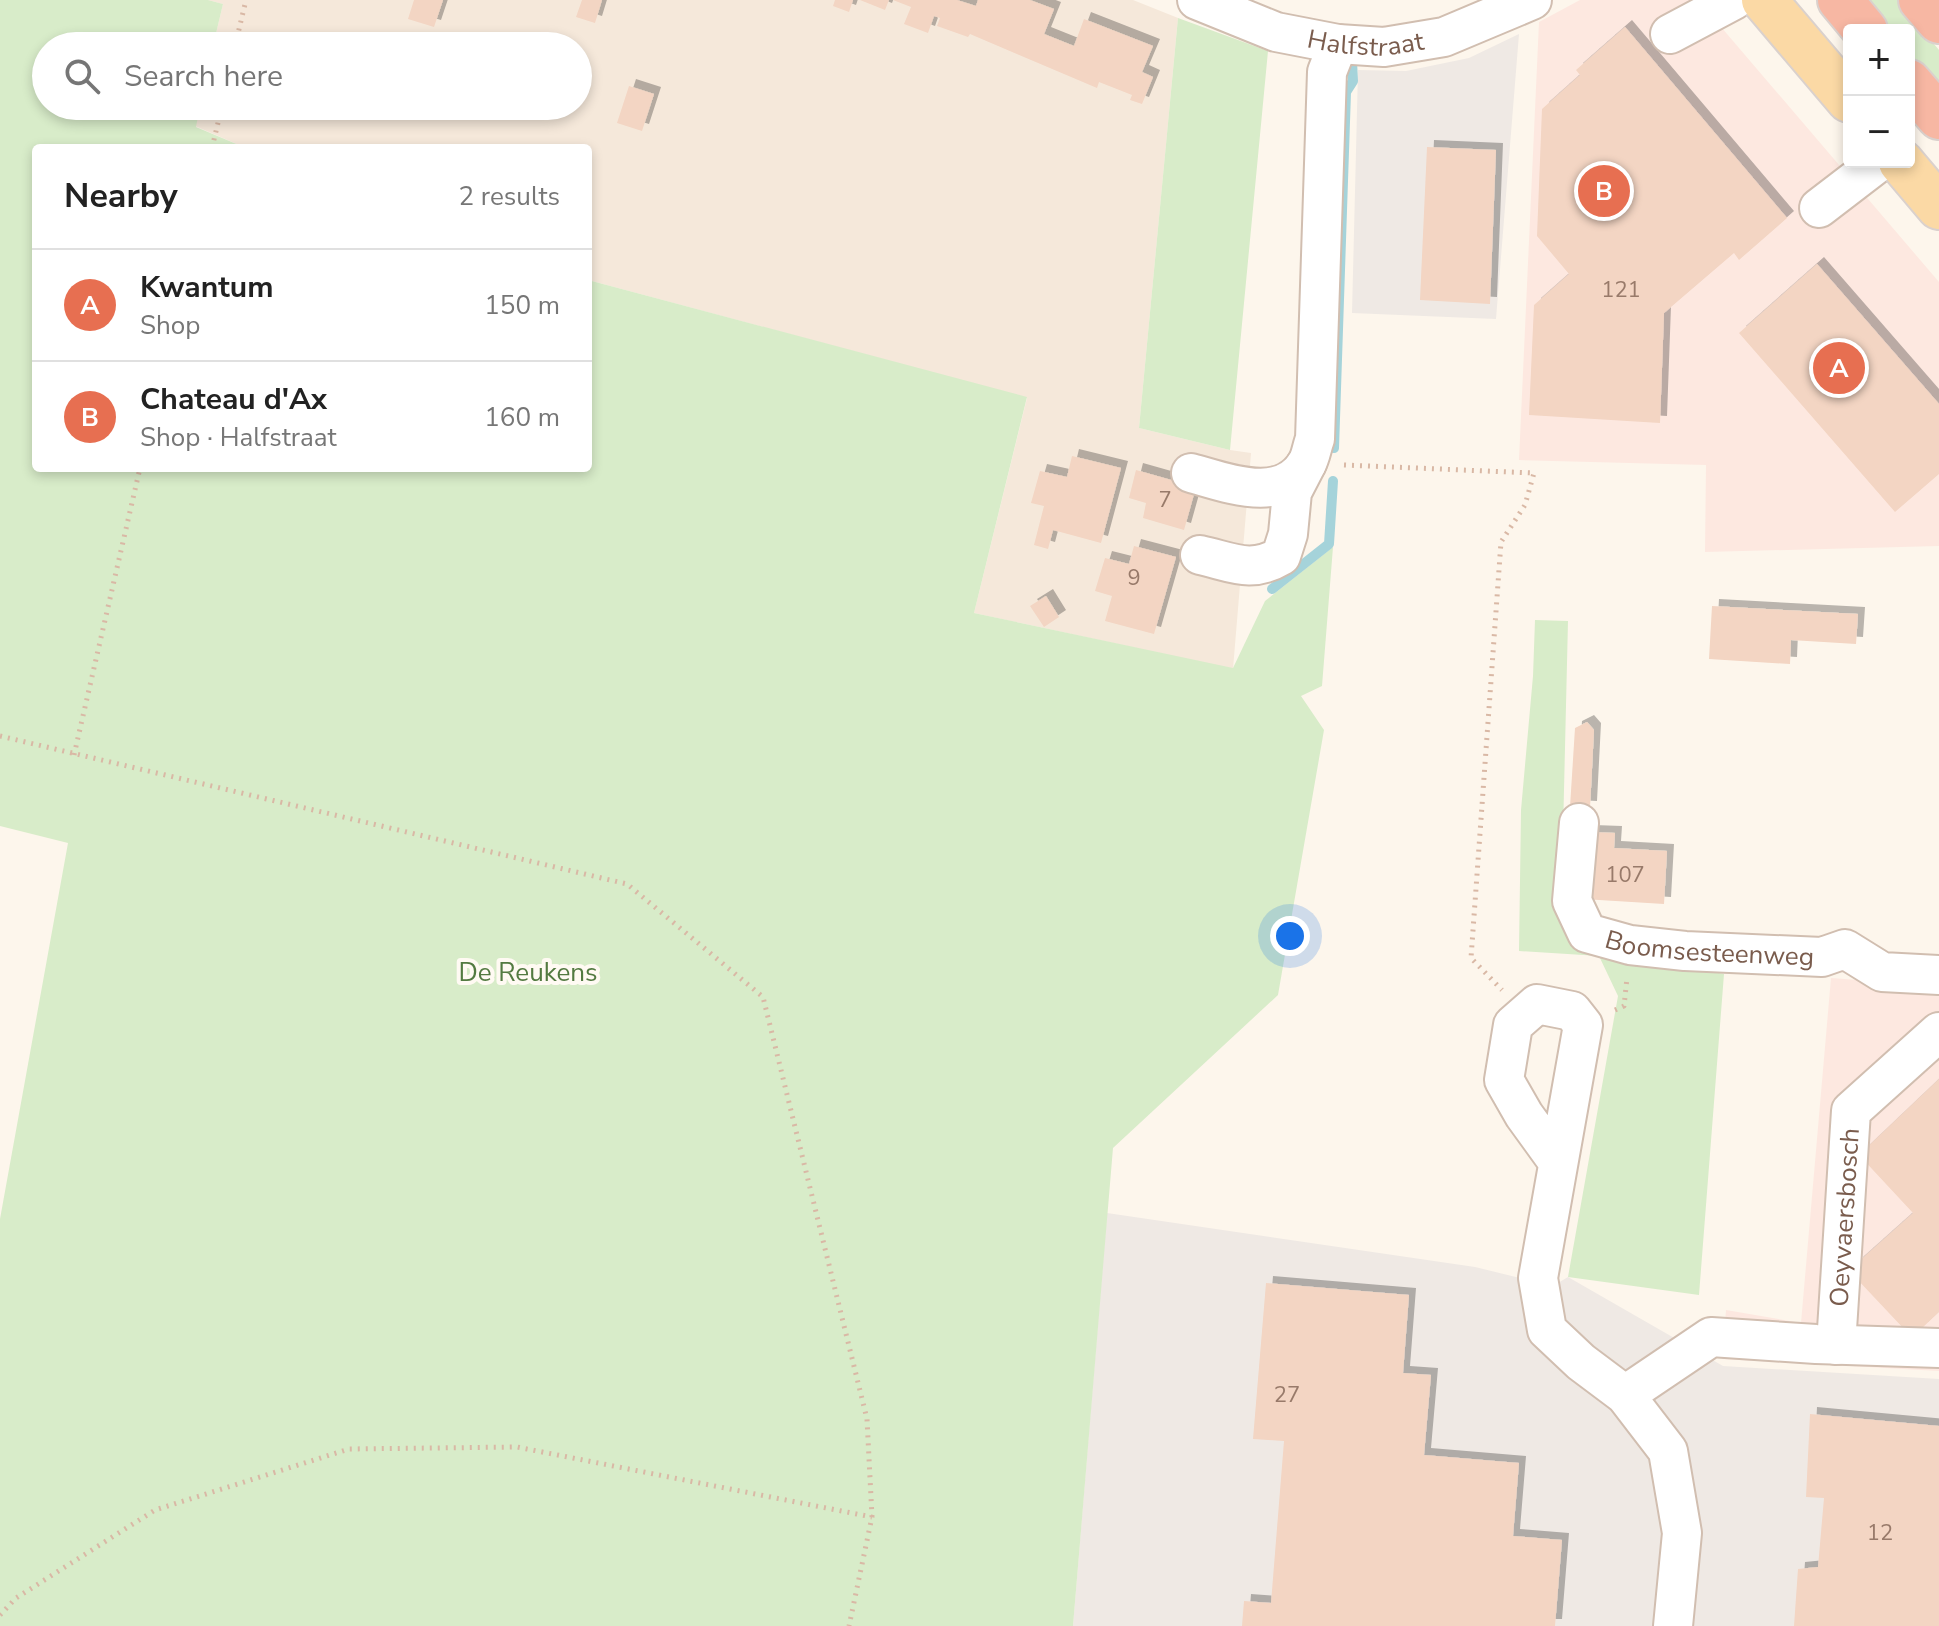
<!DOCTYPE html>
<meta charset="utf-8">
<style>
body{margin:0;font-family:"Nunito Sans",sans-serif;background:#f6f6f6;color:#222}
.controls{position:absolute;right:24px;top:24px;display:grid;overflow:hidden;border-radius:8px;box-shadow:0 4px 12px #0003}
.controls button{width:72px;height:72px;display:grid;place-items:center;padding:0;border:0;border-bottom:2px solid #e0e0e0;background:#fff;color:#222;font:40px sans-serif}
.you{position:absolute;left:1290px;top:936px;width:28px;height:28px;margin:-20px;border:6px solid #fff;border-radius:50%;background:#1a73e8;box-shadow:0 0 0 12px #1a73e833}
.badge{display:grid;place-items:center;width:52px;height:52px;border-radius:50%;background:#e76f51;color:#fff;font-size:26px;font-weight:700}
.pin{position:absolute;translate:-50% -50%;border:4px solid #fff;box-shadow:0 2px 8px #0006}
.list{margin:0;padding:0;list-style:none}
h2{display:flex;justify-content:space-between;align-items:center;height:104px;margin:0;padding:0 32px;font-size:34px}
h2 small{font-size:26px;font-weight:400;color:#767676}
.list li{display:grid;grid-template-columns:52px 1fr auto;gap:24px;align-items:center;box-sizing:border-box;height:112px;padding:0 32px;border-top:2px solid #e0e0e0}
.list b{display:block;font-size:30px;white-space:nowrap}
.list p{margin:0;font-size:26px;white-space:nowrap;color:#767676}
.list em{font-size:26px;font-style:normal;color:#767676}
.icon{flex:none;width:44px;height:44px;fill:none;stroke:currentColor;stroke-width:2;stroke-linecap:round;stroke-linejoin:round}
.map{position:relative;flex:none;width:1939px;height:1626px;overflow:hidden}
.search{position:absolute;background:#fff;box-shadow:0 4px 12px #0003;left:32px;top:32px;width:560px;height:88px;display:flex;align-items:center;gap:20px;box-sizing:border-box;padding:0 28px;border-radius:44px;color:#767676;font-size:30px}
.panel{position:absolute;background:#fff;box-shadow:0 4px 12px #0003;left:32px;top:144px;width:560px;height:328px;border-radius:8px}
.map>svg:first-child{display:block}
.residential{fill:#f5e8da}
.commercial{fill:#fde8e0}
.industrial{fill:#efe9e4}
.green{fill:#d8ecc9}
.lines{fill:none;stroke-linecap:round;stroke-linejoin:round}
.stream{stroke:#a5d3da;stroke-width:10}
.building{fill:#f3d5c3;filter:url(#shadow)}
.minor-casing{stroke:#d1beb0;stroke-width:42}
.major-casing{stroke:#dad1cd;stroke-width:48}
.highway-casing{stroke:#dad1cd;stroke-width:48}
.path{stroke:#d9b8a5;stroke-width:5;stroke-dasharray:2 6;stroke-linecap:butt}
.minor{stroke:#fff;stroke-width:38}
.major{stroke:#fbd9a5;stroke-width:44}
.highway{stroke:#f7b7a3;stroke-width:44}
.labels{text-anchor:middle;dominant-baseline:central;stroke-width:8;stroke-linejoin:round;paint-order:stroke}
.number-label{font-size:22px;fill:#987a6a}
.street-label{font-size:26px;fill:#7a5c4d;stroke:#fffaf3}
.park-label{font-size:26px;fill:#537a41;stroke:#fffaf3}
</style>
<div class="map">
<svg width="1939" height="1626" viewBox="0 0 1939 1626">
<defs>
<filter id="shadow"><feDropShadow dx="7" dy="-7" stdDeviation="0" flood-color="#0004"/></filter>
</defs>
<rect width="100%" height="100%" fill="#fdf6ec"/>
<path class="residential" d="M208 0H1133L1178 18 1139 428 1230 450 1251 453 1233 669 974 613 1027 398 588 280V148H246L195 126 200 106H578V46H213L223 4Z"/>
<path class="commercial" d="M1580 0H1698L1939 282V546L1705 552 1706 465 1519 460 1539 22Z
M1831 978 1939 986V1371L1722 1359 1726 1310 1801 1323Z"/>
<path class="industrial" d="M1519 34 1496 319 1352 313 1358 70 1406 71 1469 58Z
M1107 1213 1475 1267 1553 1286 1568 1277 1723 1366 1939 1379V1626H1073Z"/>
<path class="green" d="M0 0H208L223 4 213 46H46V106H200L196 127 246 148H36V468H588V280L1027 397 974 613 1233 668 1265 601 1333 547 1322 686 1301 696 1324 730 1278 995 1113 1148 1073 1626H0V1219L68 843 0 826Z
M1864 0H1897L1939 50V89L1909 54V30H1889Z
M1178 18 1268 51 1230 450 1139 428Z
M1535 620 1568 621 1561 917 1591 948 1724 974 1699 1295 1568 1277 1618 996 1599 956 1519 951 1521 810 1533 676Z"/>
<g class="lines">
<path class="stream" d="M1334 448 1346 92 1353 81 1352 61
M1272 589 1329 544 1333 481"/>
</g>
<path class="building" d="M414 0H443L434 27 408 19Z
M582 0H602L595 23 576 17Z
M835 0H853L849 12 833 6Z
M860 0H889L885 10Z
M893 0H957L976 6 978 0H1030L1054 9 1044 34 1074 46 1084 19 1153 46 1142 72 1153 77 1142 104 1130 100 1132 95 1099 82 1097 88 970 34 968 37 937 26 940 18 934 16 928 33 904 24 911 7Z
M1625 27 1787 218 1739 260 1734 253 1664 313 1660 423 1529 415 1534 305 1569 274 1537 236 1542 109 1580 75 1576 70Z
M629 86 654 94 642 131 617 123Z
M1427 147 1496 150 1490 304 1420 300Z
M1817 264 1939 404V474L1895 512 1739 333Z
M1072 456 1121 468 1101 543 1053 530 1048 549 1034 545 1044 506 1031 503 1040 471 1067 477Z
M1136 470 1196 487 1184 530 1143 518 1146 503 1129 498Z
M1134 546 1176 557 1154 634 1105 621 1112 596 1095 591 1105 558 1129 564Z
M1046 596 1059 617 1044 627 1030 606Z
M1712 606 1858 614 1856 644 1791 640 1790 664 1709 659Z
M1587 722 1594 730 1590 808 1570 807 1575 728Z
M1587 832 1615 833 1614 848 1667 851 1664 904 1583 899Z
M1939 1079V1312L1921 1329 1905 1330 1856 1278V1264L1913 1213 1859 1155Z
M1266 1283 1409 1295 1403 1373 1431 1375 1424 1455 1519 1463 1513 1536 1562 1540 1555 1626H1242L1244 1601 1271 1603 1284 1441 1253 1439Z
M1810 1414 1939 1426V1626H1794L1798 1569 1818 1567 1824 1498 1806 1497Z"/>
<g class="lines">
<defs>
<g id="minor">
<path id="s1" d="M1197 0 1276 32 1338 44 1384 47 1444 37 1532 0"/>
<path d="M1670 34 1734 0"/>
<path d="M1819 208 1879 162"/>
<path d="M1191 473C1228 483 1282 505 1307 463 1311 456 1312 446 1315 439L1327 72 1338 44"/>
<path d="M1200 555C1232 562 1251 574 1281 556L1288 534 1292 492 1307 463"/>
<path id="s2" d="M1579 823 1572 901 1587 933 1630 945 1685 951 1822 957 1845 949 1882 972 1939 975"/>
<path d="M1558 1162 1524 1115 1504 1080 1513 1025 1537 1004 1572 1011 1583 1025 1538 1278 1547 1330 1581 1362 1625 1395 1668 1451 1682 1533 1673 1626"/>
<path id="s3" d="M1836 1345 1851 1111 1939 1032"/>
<path d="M1625 1395 1711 1337 1816 1344 1939 1348"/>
</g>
<path id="major" d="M1764 0 1849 100
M1901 162 1939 207"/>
<path id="highway" d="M1840 0 1865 30
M1921 0 1939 21
M1909 82 1939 117"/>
</defs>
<use href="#minor" class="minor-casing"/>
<use href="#major" class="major-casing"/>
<use href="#highway" class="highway-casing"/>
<path class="path" d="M235 46 246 0
M212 148 222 106
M1344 465 1534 473 1525 505 1501 542 1471 958 1502 990
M0 736 627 884 763 997 867 1419 872 1517 849 1626
M74 755 140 468
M1615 1010 1624 1006 1627 978
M0 1615 16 1598 155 1510 349 1449 517 1447 872 1517"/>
<use href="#minor" class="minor"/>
<use href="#major" class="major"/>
<use href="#highway" class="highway"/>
</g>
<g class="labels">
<g class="number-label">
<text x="1621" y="290">121</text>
<text x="1165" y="500">7</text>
<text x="1134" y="578">9</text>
<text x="1625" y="875">107</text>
<text x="1287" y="1395">27</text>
<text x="1880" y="1533">12</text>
</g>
<g class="street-label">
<text stroke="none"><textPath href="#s1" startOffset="176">Halfstraat</textPath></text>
<text stroke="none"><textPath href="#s2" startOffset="238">Boomsesteenweg</textPath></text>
<text stroke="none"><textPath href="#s3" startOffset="128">Oeyvaersbosch</textPath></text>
</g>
<g class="park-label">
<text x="528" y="972">De Reukens</text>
</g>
</g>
</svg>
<div class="controls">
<button>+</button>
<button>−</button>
</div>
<div class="you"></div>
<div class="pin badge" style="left:1839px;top:368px">A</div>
<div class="pin badge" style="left:1604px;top:191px">B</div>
<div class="search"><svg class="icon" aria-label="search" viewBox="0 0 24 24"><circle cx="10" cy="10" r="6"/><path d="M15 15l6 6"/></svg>Search here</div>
<section class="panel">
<h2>Nearby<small>2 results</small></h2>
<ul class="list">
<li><span class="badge">A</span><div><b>Kwantum</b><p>Shop</p></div><em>150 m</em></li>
<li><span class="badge">B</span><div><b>Chateau d'Ax</b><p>Shop · Halfstraat</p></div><em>160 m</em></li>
</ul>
</section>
</div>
